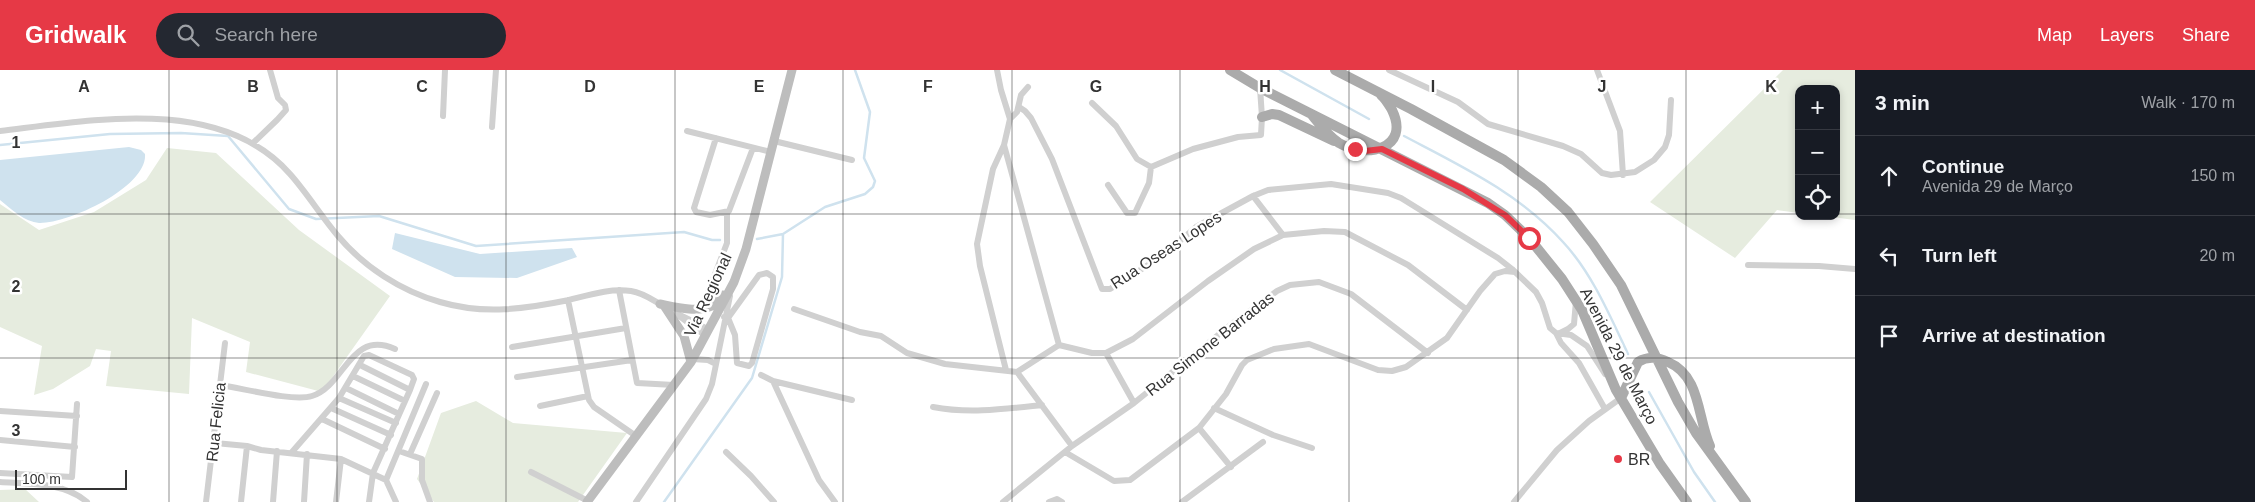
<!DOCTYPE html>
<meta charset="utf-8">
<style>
body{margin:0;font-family:Helvetica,sans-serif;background:#242831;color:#f1f3f6}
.controls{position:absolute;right:15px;top:15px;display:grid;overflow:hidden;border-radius:10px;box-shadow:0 2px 8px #0003}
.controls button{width:45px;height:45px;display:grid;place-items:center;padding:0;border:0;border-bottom:1px solid #363941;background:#171b24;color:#f1f3f6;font:25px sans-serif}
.scale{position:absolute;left:15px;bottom:12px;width:112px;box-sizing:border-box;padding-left:5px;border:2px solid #333;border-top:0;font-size:14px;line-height:18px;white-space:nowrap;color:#333;-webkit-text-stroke:4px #fff;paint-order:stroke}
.stop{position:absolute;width:15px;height:15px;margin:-11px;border:4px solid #e63946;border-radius:50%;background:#fff}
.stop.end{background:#e63946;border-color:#fff;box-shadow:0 1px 5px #0008}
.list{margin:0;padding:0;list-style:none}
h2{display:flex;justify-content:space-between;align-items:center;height:65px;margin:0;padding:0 20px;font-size:21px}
h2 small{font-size:16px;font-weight:400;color:#9ea1a6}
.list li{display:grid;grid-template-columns:32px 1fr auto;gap:15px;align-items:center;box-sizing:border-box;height:80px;padding:0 20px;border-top:1px solid #363941}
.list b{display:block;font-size:19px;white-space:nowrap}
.list p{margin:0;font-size:16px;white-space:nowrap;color:#9ea1a6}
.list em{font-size:16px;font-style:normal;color:#9ea1a6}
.icon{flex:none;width:28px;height:28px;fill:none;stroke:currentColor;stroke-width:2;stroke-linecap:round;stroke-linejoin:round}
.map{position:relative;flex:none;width:1855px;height:432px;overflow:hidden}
header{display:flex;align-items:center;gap:30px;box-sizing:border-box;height:70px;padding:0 25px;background:#e63946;color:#fff}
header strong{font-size:24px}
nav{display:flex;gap:28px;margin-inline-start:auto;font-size:18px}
.search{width:350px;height:45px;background:#242831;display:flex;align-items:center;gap:12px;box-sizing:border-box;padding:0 18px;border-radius:28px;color:#9ea1a6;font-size:19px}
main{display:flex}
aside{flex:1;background:#171b24}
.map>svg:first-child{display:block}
.green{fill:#e6ecdf}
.water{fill:#cfe2ee}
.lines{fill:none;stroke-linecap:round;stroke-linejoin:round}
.stream{stroke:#cfe2ee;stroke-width:2.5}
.minor{stroke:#d0d0d0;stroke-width:6}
.secondary{stroke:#bdbdbd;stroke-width:9}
.primary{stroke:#ababab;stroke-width:10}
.route{stroke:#e63946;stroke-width:6}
.grid{fill:none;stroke:#333;stroke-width:1;stroke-opacity:0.55}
.poi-dot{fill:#e63946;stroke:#fff;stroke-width:2}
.labels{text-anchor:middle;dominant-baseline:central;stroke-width:5;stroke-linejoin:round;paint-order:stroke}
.street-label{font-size:16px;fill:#333;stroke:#fff}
.poi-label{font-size:16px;fill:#333;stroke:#fff;text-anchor:start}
.grid-label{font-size:16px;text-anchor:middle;font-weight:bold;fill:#333;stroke:#fff;stroke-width:5;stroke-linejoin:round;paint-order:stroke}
</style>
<header>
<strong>Gridwalk</strong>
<div class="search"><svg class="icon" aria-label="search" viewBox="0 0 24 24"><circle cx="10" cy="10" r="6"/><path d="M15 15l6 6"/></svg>Search here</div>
<nav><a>Map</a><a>Layers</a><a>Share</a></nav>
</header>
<main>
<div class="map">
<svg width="1855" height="432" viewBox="0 0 1855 432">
<rect width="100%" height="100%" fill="#fff"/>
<path class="green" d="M1783 0H1855V150L1824 146H1836V19H1799V143L1777 140 1735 188 1650 132Z
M167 78 216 83 299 160 390 226 322 322 246 302 250 272 192 248 189 324 106 316 111 281 96 279 90 296 53 319 34 325 42 276 0 257V134L39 160 94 142 146 110Z
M476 331 513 353 627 363 578 432H434L417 409 441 343Z
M25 419 39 432H0V420Z"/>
<path class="water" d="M129 77 141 80 145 84C148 117 68 154 39 153 25 152 11 139 0 130V90Z
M395 163 480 184 572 178 577 187 517 208 455 207 392 179Z"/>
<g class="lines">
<path class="stream" d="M1280 0 1369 49
M1404 66C1461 96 1519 123 1563 172 1592 203 1610 246 1628 284
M0 75 110 64 181 63 228 66 289 139 316 149 379 146 476 176 684 162 712 170H720
M757 169 783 164 825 137 865 124 873 117 875 111 864 88 870 42 855 0
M1649 322 1694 402 1715 432
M664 432 752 308 782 207 783 164"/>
<path class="minor" d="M997 0 1001 20 1010 49
M1389 0 1458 32 1488 54 1563 76 1581 84 1602 103 1611 105 1635 102 1654 90 1665 77 1669 65 1671 30
M1597 0 1620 61 1623 105
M1092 33 1116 56 1137 89 1151 97
M1019 37 1025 41 1031 48 1052 89 1102 219H1110L1164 185 1196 157 1253 126 1268 120 1331 114 1388 123 1401 128 1498 188 1512 199 1536 222 1542 233 1550 258 1556 263 1571 265 1587 276 1605 304
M443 46 445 0
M492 57 496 0
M0 61C91 50 221 25 290 104 307 123 321 146 338 166 364 197 401 221 440 232 484 245 525 239 569 230 589 225 610 218 631 221 645 223 655 232 667 238 681 246 695 252 709 260
M687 61 771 82
M716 68 694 138 696 142 710 145 729 141 753 78
M774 71 852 90
M253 73 277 50 286 40 285 35 278 28 270 0
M1004 75 1059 275 1092 283H1106L1133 269 1208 211 1254 179 1283 165 1324 161 1345 162 1408 195 1467 240
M1151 97 1193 79 1238 67 1261 65 1262 47 1260 18
M1108 115 1127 143H1135L1149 113 1151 97
M1253 126 1283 165
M1748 195 1819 196 1855 199
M619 220 637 313 674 315
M568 230 589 330 594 337 636 366
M702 238 727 173V143
M794 239 860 262 881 266 907 283 945 294 1017 302 1059 275
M678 245 706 266
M724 247 728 248 759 205 767 203 773 207V219L752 293 749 296 737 293 735 265 728 248
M1556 263 1561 273 1579 293 1605 339
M1560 263 1568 259 1574 254 1576 231
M512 277 626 258
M1106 283 1134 333
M692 289 708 290 716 294
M360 295 410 320
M1006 300 980 196 977 174 993 99 1004 75 1010 49 1017 42 1021 25 1028 17
M1017 302 1072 376
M761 305 773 311 852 330
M353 306 405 331
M517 307 632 290
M773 311 819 410 835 432
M220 315C242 318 293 332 312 326 345 316 350 259 395 279
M346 318 399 344
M339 328 396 353
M540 336 588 326
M933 337C969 344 1005 339 1042 335
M331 338 391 365
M1214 338 1273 365 1312 378
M0 341 77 346
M322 349 385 379
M1199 358 1231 397
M0 370 75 377
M215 373 247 376 261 380 341 389 386 410 396 432
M399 381 422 389V410L430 432
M292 382 339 328 364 286 369 285 412 305 414 309 410 320 373 403 369 432
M726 382 751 406 774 432
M1065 382 1114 411 1130 410 1199 358 1226 324 1242 295 1247 290 1274 279 1309 274 1378 300 1392 301 1406 297 1447 268 1480 221 1495 204 1505 201 1515 202
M410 384 437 323
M531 402 588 431
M0 403 72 407 77 334
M386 410 426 314
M0 412C29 414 64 412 87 432
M206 432 225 273
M241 432 247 376
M273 432 277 381
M304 432 307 384
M336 432 341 389
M636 432 706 329 712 314 730 226
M1003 432 1072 376 1134 333 1228 257 1277 221 1290 215 1319 212 1351 224 1428 283
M1049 432 1057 429 1062 432
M1182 432 1263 372
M1514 432 1557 380 1589 351 1621 328"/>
<path class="secondary" d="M660 234C675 237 697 243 712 236 716 234 720 229 723 225
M665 237 684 266 691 292
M587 432 691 292 734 212 746 179 792 0"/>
<path class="primary" d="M1230 0 1260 18 1488 133 1505 145 1529 168 1562 209 1582 240 1616 320 1660 394 1687 432
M1335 0 1411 39 1504 90 1541 117 1568 142 1593 174 1621 215 1678 332 1696 363 1746 432
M1312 45C1320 55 1328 66 1339 73 1366 89 1411 79 1392 40 1389 35 1386 29 1381 25
M1262 47 1272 44 1279 45 1334 71
M1621 328 1638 292C1648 286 1657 287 1668 292 1701 306 1697 347 1710 376"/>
</g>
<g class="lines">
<path class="route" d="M1355 79 1365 81 1382 79 1463 119 1505 145 1529 168"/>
</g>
<path class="grid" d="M169 0V432M337 0V432M506 0V432M675 0V432M843 0V432M1012 0V432M1180 0V432M1349 0V432M1518 0V432M1686 0V432M0 144H1799M1836 144H1855M0 288H1855"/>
<circle class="poi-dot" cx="1618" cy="389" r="5"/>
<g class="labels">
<g class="street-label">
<text transform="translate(1166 180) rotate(-33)">Rua Oseas Lopes</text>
<text transform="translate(708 225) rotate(-65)">Via Regional</text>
<text transform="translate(1210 274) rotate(-38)">Rua Simone Barradas</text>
<text transform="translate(1619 286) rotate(63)">Avenida 29 de Março</text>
<text transform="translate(216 352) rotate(-84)">Rua Felicia</text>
</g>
<g class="poi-label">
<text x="1628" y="389">BR</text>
</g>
</g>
<g class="grid-label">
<text x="84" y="22">A</text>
<text x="253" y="22">B</text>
<text x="422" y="22">C</text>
<text x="590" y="22">D</text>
<text x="759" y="22">E</text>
<text x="928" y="22">F</text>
<text x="1096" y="22">G</text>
<text x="1265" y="22">H</text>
<text x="1433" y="22">I</text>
<text x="1602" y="22">J</text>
<text x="1771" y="22">K</text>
<text x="16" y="78">1</text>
<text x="16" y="222">2</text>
<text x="16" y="366">3</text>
</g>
</svg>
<div class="controls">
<button>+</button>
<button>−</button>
<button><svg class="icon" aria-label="locate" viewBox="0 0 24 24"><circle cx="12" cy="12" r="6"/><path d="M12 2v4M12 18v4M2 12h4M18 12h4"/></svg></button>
</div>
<div class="scale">100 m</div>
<div class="stop" style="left:1529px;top:168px"></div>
<div class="stop end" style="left:1355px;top:79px"></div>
</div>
<aside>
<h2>3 min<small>Walk · 170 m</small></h2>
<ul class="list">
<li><svg class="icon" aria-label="ahead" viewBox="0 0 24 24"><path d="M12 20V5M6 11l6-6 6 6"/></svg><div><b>Continue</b><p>Avenida 29 de Março</p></div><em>150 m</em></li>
<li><svg class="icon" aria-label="left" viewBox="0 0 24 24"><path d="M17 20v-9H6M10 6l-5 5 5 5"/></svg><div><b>Turn left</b></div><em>20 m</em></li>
<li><svg class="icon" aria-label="arrive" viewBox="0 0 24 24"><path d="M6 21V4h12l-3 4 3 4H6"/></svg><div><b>Arrive at destination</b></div></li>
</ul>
</aside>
</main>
